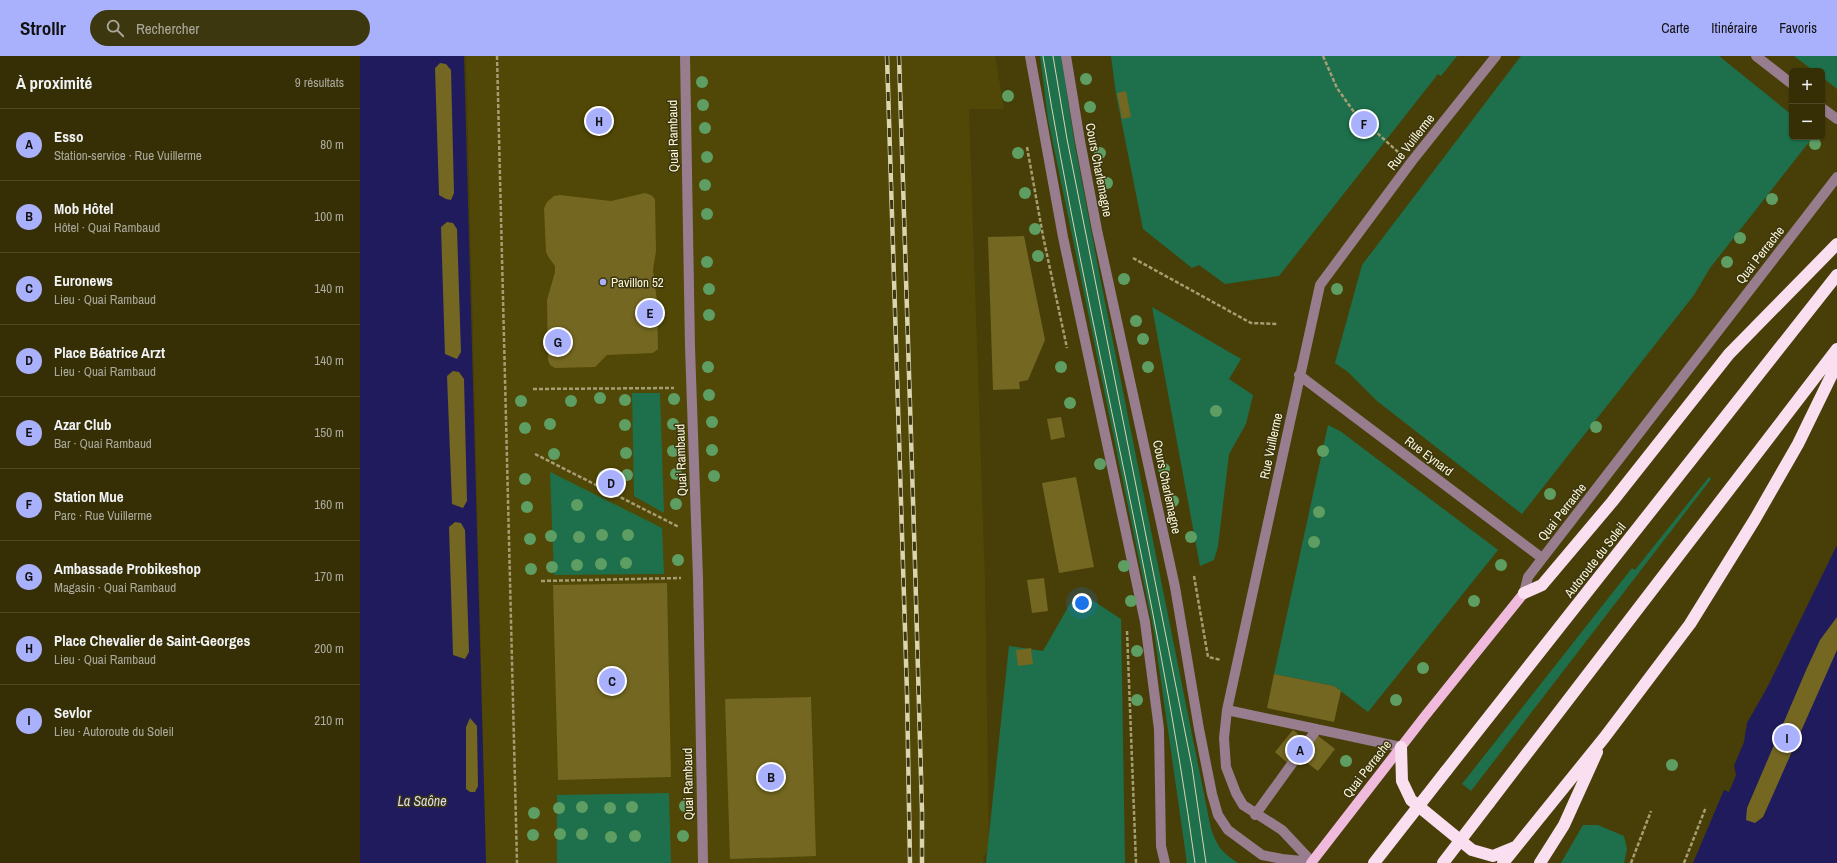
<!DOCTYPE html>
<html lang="fr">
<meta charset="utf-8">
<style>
body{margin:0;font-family:"Archivo Narrow",sans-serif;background:#3d3710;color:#f1f3f6}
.controls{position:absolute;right:12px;top:12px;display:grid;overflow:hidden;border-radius:6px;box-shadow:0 1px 3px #0004}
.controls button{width:36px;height:36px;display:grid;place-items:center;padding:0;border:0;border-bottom:1px solid #504a28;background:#362f06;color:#f1f3f6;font:20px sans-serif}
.you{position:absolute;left:722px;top:547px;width:14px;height:14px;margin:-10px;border:3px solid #fff;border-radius:50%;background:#1a73e8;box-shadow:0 0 0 6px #1a73e833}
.badge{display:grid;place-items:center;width:26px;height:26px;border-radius:50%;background:#a9b0fc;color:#111;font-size:13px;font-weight:700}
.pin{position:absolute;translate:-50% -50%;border:2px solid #fff;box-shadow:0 1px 4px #0006}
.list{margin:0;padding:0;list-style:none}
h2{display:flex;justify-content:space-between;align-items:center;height:52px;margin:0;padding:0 16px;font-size:17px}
h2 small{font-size:13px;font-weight:400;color:#aaa99b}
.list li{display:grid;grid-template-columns:26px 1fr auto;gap:12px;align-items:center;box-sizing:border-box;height:72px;padding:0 16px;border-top:1px solid #504a28}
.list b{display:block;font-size:15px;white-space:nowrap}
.list p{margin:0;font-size:13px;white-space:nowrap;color:#aaa99b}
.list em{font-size:13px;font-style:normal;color:#aaa99b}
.icon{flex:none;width:22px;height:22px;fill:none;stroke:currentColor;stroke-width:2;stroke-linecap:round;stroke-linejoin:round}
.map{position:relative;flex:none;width:1477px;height:807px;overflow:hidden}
header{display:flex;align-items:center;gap:24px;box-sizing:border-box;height:56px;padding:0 20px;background:#a9b0fc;color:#111}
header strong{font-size:19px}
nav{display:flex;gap:22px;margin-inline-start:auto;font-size:14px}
.search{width:280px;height:36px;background:#3d3710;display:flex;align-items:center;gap:10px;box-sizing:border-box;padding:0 14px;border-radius:22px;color:#aaa99b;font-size:15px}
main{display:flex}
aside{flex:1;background:#362f06}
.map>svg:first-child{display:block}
.built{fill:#514706}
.green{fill:#1d704b}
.water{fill:#201b5c}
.building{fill:#736721}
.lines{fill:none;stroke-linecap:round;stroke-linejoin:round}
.path{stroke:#a59e72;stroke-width:2.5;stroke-dasharray:4 2;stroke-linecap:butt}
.minor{stroke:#977d8e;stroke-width:10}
.major{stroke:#efbadc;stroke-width:10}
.highway{stroke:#f9dff0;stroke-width:12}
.tram{stroke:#dad4af;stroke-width:1}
.rail-casing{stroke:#dad4af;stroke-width:4.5}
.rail{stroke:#3b3511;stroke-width:3;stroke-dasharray:9;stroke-linecap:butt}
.highway-bridge{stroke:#f9dff0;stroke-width:12}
.tree{fill:#5e9e63}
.poi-dot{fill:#a9b0fc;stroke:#3b3511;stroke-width:1.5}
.labels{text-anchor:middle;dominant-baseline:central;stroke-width:3;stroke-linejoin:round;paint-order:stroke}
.street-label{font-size:13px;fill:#fbf6d4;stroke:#3b3511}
.poi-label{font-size:13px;fill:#fbf6d4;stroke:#3b3511;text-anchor:start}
.water-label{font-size:14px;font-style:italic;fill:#d9dcf0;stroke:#3b3511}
</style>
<header>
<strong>Strollr</strong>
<div class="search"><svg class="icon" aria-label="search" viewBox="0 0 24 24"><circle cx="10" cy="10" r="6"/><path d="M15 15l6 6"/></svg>Rechercher</div>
<nav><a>Carte</a><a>Itinéraire</a><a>Favoris</a></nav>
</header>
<main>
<aside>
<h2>À proximité<small>9 résultats</small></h2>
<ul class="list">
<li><span class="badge">A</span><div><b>Esso</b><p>Station-service · Rue Vuillerme</p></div><em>80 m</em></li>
<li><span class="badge">B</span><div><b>Mob Hôtel</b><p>Hôtel · Quai Rambaud</p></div><em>100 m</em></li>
<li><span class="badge">C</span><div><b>Euronews</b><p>Lieu · Quai Rambaud</p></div><em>140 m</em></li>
<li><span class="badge">D</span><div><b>Place Béatrice Arzt</b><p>Lieu · Quai Rambaud</p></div><em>140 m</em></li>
<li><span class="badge">E</span><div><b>Azar Club</b><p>Bar · Quai Rambaud</p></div><em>150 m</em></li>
<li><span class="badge">F</span><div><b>Station Mue</b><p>Parc · Rue Vuillerme</p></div><em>160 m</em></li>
<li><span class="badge">G</span><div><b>Ambassade Probikeshop</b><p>Magasin · Quai Rambaud</p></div><em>170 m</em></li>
<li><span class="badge">H</span><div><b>Place Chevalier de Saint-Georges</b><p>Lieu · Quai Rambaud</p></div><em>200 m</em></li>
<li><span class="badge">I</span><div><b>Sevlor</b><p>Lieu · Autoroute du Soleil</p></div><em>210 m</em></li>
</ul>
</aside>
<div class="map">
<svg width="1477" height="807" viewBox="0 0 1477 807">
<rect width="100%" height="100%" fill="#483f08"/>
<path class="built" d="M106 0H635L644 53H609L625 526 629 794 623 801 624 807H126Z"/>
<path class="green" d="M680 0H701L715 90 741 226 851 773C858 791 861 796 878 807H827L794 576 688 63Z
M751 0H1097L1081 20 1078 18 919 220 865 228 839 209 832 212 783 173 756 38Z
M1161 0H1359L1432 59V81H1453L1350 212 1334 239 1162 458 1017 345 988 316 975 307 1002 209Z
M1434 0H1477V33L1462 21V15H1454Z
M792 251 881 303 869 323 893 339 886 368 869 398 858 490 854 504 840 510Z
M272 337H300L304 457 274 440Z
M968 369 980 375 1138 494 1008 656 974 630 914 618Z
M190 416 302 472 304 518 194 519Z
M1349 421 1351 423 1111 735 1102 728 1272 512 1275 514Z
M732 544 761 563 765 807H626L649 590 683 595 711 546Z
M309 737 311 807H197V739Z
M1223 769H1238L1264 780 1267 793 1264 807H1201Z"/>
<path class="water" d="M0 0H104L126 807H0Z
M1477 489V807H1333L1364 734 1369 736 1376 719 1374 710 1384 686 1387 667 1408 630Z"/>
<path class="building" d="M80 7 86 8 91 14 94 137 91 144 86 143 79 139 75 12Z
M766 35 771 61 762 63 757 37Z
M285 137 291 139 295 143 296 195 293 214 297 245 298 293 293 297 247 299 235 311 195 312 190 309 188 304 187 244 195 216V210L189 202 186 196 184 152 187 146 194 140 200 139 251 145Z
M87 166 93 167 97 173 101 296 97 303 85 298 81 171Z
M664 180 685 284 668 324 659 326 660 333 633 334 628 181Z
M93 315 99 316 104 323 107 445 103 452 92 448 87 320Z
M701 361 705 381 691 384 687 363Z
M716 421 734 511 699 517 682 427Z
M95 466 101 467 105 474 109 596 105 603 93 599 89 471Z
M684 522 688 555 672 557 667 524Z
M307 527 311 721 198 724 193 529Z
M1477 561V594L1403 761 1395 767 1386 764 1387 752 1447 612 1460 584Z
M671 592 673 608 658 610 656 594Z
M914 618 974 630 981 635 974 666 907 652Z
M451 641 456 800 370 803 365 643Z
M110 662 117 670 118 730 115 736H110L106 733V671Z
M933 674 950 688 957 679 975 693 958 715 939 701 931 710 915 696Z"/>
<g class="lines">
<path class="path" d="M137 0 157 807
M963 0 977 32 994 56 1038 96
M667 91 683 180 707 292
M773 202 891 267 917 268
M173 333 314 332
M175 398 319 471
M834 520 848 601 861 604
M181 525 321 522
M767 575 776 807
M1271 807 1291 755
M1324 807 1346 751"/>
<path class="minor" d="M325 0 330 291 338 522 343 807
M670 0 703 181 785 566 799 673 801 790 805 807
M706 0 720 85 737 174 815 531 839 673 852 738 858 759 868 774 902 799 922 803 952 806
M1396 0 1432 28
M1462 52 1477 63
M939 319 1182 502
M1164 537 1168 521 1477 121
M867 654 1041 691
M895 759 957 673
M952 806 922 774 883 749 876 737 866 711 864 682 867 654 877 608 960 229 1052 105 1136 0"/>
<path class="major" d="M951 807 1065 660 1164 537"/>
<path class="highway" d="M1164 537 1182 529 1252 446 1369 298 1477 188
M1041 691 1042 725 1051 744 1112 794 1133 800 1155 791
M1086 715 1477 219
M1129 747 1477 293
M1143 807 1244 682 1330 568 1395 463 1438 388 1477 308
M1180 807 1204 769 1237 696"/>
<path class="tram" d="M683 0C727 270 798 536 835 807
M693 0 707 83 832 711 846 807"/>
<defs>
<path id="rail" d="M527 0 547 637 550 807
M539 0 555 508 562 755V807"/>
</defs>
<use href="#rail" class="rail-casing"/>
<use href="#rail" class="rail"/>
<path class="highway-bridge" d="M1014 807 1086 715
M1083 807 1129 747"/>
</g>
<g class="tree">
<circle cx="726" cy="23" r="6"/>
<circle cx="342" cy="26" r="6"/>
<circle cx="648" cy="40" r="6"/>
<circle cx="343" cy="49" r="6"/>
<circle cx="730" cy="51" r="6"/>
<circle cx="345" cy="72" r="6"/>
<circle cx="1455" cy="88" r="6"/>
<circle cx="658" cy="97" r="6"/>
<circle cx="740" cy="97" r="6"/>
<circle cx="347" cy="101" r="6"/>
<circle cx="747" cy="127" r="6"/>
<circle cx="345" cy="129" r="6"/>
<circle cx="665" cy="137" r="6"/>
<circle cx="1412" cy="143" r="6"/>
<circle cx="347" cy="158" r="6"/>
<circle cx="675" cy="173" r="6"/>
<circle cx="1380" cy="182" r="6"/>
<circle cx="678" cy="200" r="6"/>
<circle cx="347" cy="206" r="6"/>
<circle cx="1367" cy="206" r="6"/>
<circle cx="764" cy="223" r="6"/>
<circle cx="349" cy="233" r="6"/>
<circle cx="977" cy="233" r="6"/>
<circle cx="349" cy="259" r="6"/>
<circle cx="776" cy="265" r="6"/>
<circle cx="783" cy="283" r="6"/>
<circle cx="348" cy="311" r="6"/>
<circle cx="701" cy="311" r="6"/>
<circle cx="788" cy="311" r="6"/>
<circle cx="349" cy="339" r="6"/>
<circle cx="240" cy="342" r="6"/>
<circle cx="314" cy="343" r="6"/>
<circle cx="265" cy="344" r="6"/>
<circle cx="161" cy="345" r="6"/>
<circle cx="211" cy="345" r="6"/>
<circle cx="710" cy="347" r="6"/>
<circle cx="856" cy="355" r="6"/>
<circle cx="352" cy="366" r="6"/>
<circle cx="190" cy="368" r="6"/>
<circle cx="313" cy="368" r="6"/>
<circle cx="265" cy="369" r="6"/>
<circle cx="1236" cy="371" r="6"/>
<circle cx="165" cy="372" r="6"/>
<circle cx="352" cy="394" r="6"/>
<circle cx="313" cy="395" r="6"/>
<circle cx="963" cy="395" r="6"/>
<circle cx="266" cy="397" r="6"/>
<circle cx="194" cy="398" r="6"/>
<circle cx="740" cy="408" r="6"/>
<circle cx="804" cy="413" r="6"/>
<circle cx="316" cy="418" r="6"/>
<circle cx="267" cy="419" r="6"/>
<circle cx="244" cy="420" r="6"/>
<circle cx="354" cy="420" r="6"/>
<circle cx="165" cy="423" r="6"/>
<circle cx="1190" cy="438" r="6"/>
<circle cx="813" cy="445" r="6"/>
<circle cx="316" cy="448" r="6"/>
<circle cx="217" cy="449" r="6"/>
<circle cx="167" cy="451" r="6"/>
<circle cx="959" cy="456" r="6"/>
<circle cx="242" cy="479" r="6"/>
<circle cx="268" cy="479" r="6"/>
<circle cx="191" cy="480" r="6"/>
<circle cx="219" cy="481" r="6"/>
<circle cx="831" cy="481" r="6"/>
<circle cx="170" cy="483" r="6"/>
<circle cx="954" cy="486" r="6"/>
<circle cx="318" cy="504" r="6"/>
<circle cx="266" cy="507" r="6"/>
<circle cx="241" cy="508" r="6"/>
<circle cx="217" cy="509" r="6"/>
<circle cx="1141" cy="509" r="6"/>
<circle cx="764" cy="510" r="6"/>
<circle cx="192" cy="511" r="6"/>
<circle cx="171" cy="513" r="6"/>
<circle cx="771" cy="545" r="6"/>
<circle cx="1114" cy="545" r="6"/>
<circle cx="777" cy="595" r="6"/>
<circle cx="1063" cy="612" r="6"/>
<circle cx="777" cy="644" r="6"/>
<circle cx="1036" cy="644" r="6"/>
<circle cx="986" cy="705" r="6"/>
<circle cx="1312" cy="709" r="6"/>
<circle cx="325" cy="750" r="6"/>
<circle cx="222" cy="751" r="6"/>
<circle cx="272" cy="751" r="6"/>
<circle cx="199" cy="752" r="6"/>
<circle cx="250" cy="752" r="6"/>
<circle cx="174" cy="757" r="6"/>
<circle cx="200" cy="778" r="6"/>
<circle cx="222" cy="778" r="6"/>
<circle cx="173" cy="779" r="6"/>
<circle cx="275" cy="780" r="6"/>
<circle cx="323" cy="780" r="6"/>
<circle cx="251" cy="781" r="6"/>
</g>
<circle class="poi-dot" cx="243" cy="226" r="4"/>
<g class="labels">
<g class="street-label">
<text transform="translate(313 80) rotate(-91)">Quai Rambaud</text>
<text transform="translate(1051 86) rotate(-52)">Rue Vuillerme</text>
<text transform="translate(739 114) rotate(79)">Cours Charlemagne</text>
<text transform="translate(1400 199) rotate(-52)">Quai Perrache</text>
<text transform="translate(911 390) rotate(-78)">Rue Vuillerme</text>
<text transform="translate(1069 400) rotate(37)">Rue Eynard</text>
<text transform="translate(321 404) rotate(-92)">Quai Rambaud</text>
<text transform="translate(807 431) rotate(78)">Cours Charlemagne</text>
<text transform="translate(1202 456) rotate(-52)">Quai Perrache</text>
<text transform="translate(1235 504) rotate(-52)">Autoroute du Soleil</text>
<text transform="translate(1007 713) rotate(-52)">Quai Perrache</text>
<text transform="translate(328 728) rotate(-91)">Quai Rambaud</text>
</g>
<g class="poi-label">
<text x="251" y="226">Pavillon 52</text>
</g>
<g class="water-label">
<text x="62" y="745">La Saône</text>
</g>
</g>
</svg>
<div class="controls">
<button>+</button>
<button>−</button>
</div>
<div class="you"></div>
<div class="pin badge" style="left:940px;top:694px">A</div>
<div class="pin badge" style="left:411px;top:721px">B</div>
<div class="pin badge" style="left:252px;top:625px">C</div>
<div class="pin badge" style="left:251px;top:427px">D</div>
<div class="pin badge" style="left:290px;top:257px">E</div>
<div class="pin badge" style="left:1004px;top:68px">F</div>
<div class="pin badge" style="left:198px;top:286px">G</div>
<div class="pin badge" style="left:239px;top:65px">H</div>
<div class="pin badge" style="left:1427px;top:682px">I</div>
</div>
</main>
